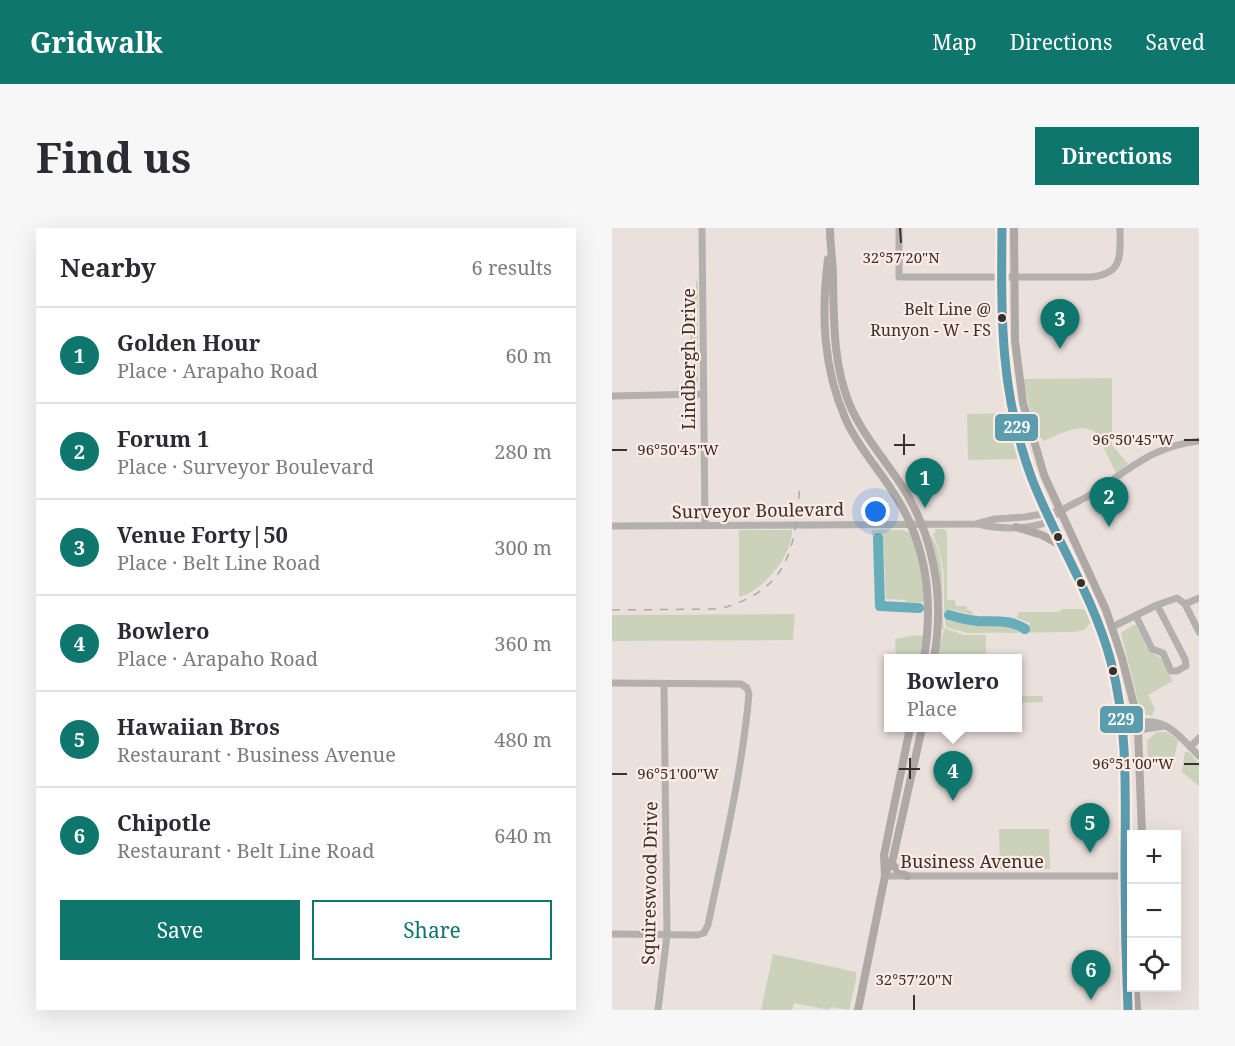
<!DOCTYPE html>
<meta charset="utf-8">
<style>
body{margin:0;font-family:"Noto Serif",serif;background:#f7f7f7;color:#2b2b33}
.controls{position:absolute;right:18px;bottom:18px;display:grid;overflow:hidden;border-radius:0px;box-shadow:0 6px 24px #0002}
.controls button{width:54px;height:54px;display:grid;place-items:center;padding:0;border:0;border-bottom:2px solid #e1e1e2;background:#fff;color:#2b2b33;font:30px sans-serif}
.you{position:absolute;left:264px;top:284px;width:21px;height:21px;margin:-15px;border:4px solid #fff;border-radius:50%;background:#1a73e8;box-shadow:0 0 0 9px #1a73e833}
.badge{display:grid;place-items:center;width:39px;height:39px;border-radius:50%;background:#0f766e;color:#fff;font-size:20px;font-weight:700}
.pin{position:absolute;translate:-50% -50px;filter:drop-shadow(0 2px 3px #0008)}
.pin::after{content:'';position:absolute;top:32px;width:21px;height:18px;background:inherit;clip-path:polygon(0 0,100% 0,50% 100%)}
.popup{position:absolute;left:272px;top:426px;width:138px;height:78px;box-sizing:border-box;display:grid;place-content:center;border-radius:0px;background:#fff;filter:drop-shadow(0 2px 4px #0005);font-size:20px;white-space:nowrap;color:#7c7c81}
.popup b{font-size:22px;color:#2b2b33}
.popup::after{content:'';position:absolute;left:50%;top:100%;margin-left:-12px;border:12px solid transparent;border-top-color:#fff}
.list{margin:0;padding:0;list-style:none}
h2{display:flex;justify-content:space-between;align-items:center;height:78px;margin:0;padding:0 24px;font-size:26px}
h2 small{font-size:20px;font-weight:400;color:#7c7c81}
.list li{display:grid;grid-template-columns:39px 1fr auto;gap:18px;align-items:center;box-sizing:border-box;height:96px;padding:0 24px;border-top:2px solid #e1e1e2}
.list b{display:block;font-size:22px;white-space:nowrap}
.list p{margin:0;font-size:20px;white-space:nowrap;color:#7c7c81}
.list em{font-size:20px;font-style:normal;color:#7c7c81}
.actions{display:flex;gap:12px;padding:18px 24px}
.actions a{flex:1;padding:14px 0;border:2px solid #0f766e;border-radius:0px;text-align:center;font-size:21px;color:#0f766e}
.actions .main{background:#0f766e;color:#fff}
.icon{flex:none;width:33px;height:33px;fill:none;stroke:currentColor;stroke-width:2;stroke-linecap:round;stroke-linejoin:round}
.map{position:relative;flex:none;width:587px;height:782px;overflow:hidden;border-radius:0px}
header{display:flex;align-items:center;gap:36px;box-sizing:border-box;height:84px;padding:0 30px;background:#0f766e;color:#fff}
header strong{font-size:28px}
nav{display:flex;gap:33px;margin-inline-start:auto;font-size:21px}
.intro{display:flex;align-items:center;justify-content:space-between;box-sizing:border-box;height:144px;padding:0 36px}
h1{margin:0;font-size:42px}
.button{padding:15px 27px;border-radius:0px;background:#0f766e;color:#fff;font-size:21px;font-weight:700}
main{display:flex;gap:36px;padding:0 36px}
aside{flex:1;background:#fff;border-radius:0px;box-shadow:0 6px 24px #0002}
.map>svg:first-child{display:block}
.green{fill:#ccd2ba}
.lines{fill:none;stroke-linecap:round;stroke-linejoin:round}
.river{stroke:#67aeba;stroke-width:10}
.minor{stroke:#b3b0ad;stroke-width:7}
.major{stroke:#aea9a5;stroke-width:8}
.rail{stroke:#ada8a5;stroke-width:1.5;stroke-dasharray:8 8;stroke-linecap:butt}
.bus-1-casing{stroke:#feebe3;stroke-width:14}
.bus-1{stroke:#5b9daf;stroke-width:9}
.ticks{fill:none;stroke:#37302d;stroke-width:2}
.bus-dot{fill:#37302d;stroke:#feebe3;stroke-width:2}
.labels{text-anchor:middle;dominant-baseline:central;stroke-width:4.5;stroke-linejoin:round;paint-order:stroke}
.bus-label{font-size:16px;fill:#37302d;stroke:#feebe3;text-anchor:end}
.street-label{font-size:18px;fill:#37302d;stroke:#feebe3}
.ticks-label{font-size:15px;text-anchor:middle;fill:#37302d;stroke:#feebe3;stroke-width:4.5;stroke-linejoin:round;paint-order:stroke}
.line-badge{stroke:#feebe3;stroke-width:2}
.badge-label{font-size:16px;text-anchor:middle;font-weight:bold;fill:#fff}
</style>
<header>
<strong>Gridwalk</strong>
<nav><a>Map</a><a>Directions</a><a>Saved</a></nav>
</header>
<div class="intro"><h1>Find us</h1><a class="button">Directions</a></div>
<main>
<aside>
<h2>Nearby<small>6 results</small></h2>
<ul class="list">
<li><span class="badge">1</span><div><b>Golden Hour</b><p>Place · Arapaho Road</p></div><em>60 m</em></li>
<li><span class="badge">2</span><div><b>Forum 1</b><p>Place · Surveyor Boulevard</p></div><em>280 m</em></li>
<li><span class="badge">3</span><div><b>Venue Forty|50</b><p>Place · Belt Line Road</p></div><em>300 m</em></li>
<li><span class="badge">4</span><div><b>Bowlero</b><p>Place · Arapaho Road</p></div><em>360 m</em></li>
<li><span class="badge">5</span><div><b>Hawaiian Bros</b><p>Restaurant · Business Avenue</p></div><em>480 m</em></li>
<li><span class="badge">6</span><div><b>Chipotle</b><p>Restaurant · Belt Line Road</p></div><em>640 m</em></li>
</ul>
<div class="actions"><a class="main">Save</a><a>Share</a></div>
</aside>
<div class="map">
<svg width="587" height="782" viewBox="0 0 587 782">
<rect width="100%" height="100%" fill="#eae0dc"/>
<path class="green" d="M84 52 86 55V155L84 160 65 161V159L78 158 80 114H78V73H74V67L84 66Z
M500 150V217L516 236 504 245 485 206C470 192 447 207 431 213L430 210H424L411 151Z
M395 185 407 231 356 232 355 186Z
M325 301H332L335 304V372H343L344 378H355V382L360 383 361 387 338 381 336 393C356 397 374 396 394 399 402 400 405 404 412 405L417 400 418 395 405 390 407 384H447L451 381H474L479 394 472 402 462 404 355 405 334 399C329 363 338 343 321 306L324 304 322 302Z
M127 302H180C180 328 152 362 127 369Z
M260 302H290L299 305 306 323 314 374H294V372L274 371 271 309H260Z
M319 307C337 335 327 370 332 400L352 407H374V430H324L332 402 329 399Z
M183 386 181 412 0 413V387Z
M521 397H524L537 423 550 431 561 453 536 467 543 481 540 488 529 485 509 405Z
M304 407 311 408 308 430H284L283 411Z
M406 468H431V474L409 475V491L406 494Z
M545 504H555L566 512 561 537 553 535 538 536V534H536L535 512Z
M573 524H577L587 536V558L570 544Z
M387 601H437L438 641H388Z
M161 726 244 744V752L237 782 219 779 217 782 182 775 180 782H149Z"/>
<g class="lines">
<path class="river" d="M266 310 268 378 307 380
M337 387C347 390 356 392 366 393 383 394 398 391 413 401"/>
<path class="minor" d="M90 0 93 298
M287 0V49H480C512 45 508 27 508 0
M0 168 91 166
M366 296C385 301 417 302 435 294 440 292 443 286 449 283 459 276 471 272 481 265 518 241 541 218 587 213
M0 298 364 296 383 291 413 289 447 283
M573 376 587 370
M524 388 540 421 551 425 559 443H565L574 438 573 431 545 377
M500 399 545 377 565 370 573 376 587 404
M0 455 129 456 135 460 137 466C130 544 112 620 96 697L92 705 85 707 0 706
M511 500C548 483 562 502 587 528
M511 500 526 502 553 498
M578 519 587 510
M273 648H520
M46 782 55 707 52 456"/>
<path class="major" d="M218 0C218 17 221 33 221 50 222 93 221 135 237 175 249 204 269 227 286 252 322 304 333 369 322 430
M390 0C390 36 387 73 390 109 393 157 403 206 420 251 444 313 482 369 499 434 516 502 514 572 513 641 513 688 514 735 516 782
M402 0 403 113 411 175 432 247 494 382 510 430 523 481 526 502 530 606
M216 31C209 87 211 140 234 192 245 217 264 238 279 261 314 312 322 370 312 430
M404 299 430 307 450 318
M279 634 286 643 295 648
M274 644 281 630 310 500
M515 760 524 765 525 782
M246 782 273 648 272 627 298 500"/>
<path class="rail" d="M0 382 107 381C178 362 183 321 188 256"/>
<defs>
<path id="bus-1" d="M390 0C389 88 388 166 420 251 444 313 482 369 499 434 517 501 513 572 513 641 513 688 514 735 516 782"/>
</defs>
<use href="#bus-1" class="bus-1-casing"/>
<use href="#bus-1" class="bus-1"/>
</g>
<path class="ticks" d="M288 0 289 15M292 206V227M572 212H587M282 217H303M0 222H15M298 530V551M572 536H587M287 541H308M0 546H15M302 767V782"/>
<g class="bus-dot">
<circle cx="390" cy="90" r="5"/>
<circle cx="446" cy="309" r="5"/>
<circle cx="469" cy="355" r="5"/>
<circle cx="501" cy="443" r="5"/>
</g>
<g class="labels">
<g class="bus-label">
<text x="379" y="81">Belt Line @<tspan x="379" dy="21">Runyon - W - FS</tspan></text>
</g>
<g class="street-label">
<text transform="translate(76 131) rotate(-90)">Lindbergh Drive</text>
<text transform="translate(146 282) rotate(-1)">Surveyor Boulevard</text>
<text x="360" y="633">Business Avenue</text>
<text transform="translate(37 655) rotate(-89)">Squireswood Drive</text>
</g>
</g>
<g class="ticks-label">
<text x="289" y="35">32°57'20"N</text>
<text x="521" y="217">96°50'45"W</text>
<text x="66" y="227">96°50'45"W</text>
<text x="521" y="541">96°51'00"W</text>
<text x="66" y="551">96°51'00"W</text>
<text x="302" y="757">32°57'20"N</text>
</g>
<g class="line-badge">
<rect x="382" y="185" width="45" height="29" rx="6" fill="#5b9daf"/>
<rect x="487" y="477" width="45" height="29" rx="6" fill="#5b9daf"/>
</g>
<g class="badge-label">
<text x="405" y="205">229</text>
<text x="509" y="497">229</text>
</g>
</svg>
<div class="controls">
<button>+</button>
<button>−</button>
<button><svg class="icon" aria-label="locate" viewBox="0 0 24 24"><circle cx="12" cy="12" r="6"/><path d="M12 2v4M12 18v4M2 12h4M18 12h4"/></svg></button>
</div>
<div class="you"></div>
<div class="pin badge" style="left:313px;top:280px">1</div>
<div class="pin badge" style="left:497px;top:299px">2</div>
<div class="pin badge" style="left:448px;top:121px">3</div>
<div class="pin badge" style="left:341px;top:573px">4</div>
<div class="popup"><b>Bowlero</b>Place</div>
<div class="pin badge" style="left:478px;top:625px">5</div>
<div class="pin badge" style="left:479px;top:772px">6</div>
</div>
</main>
